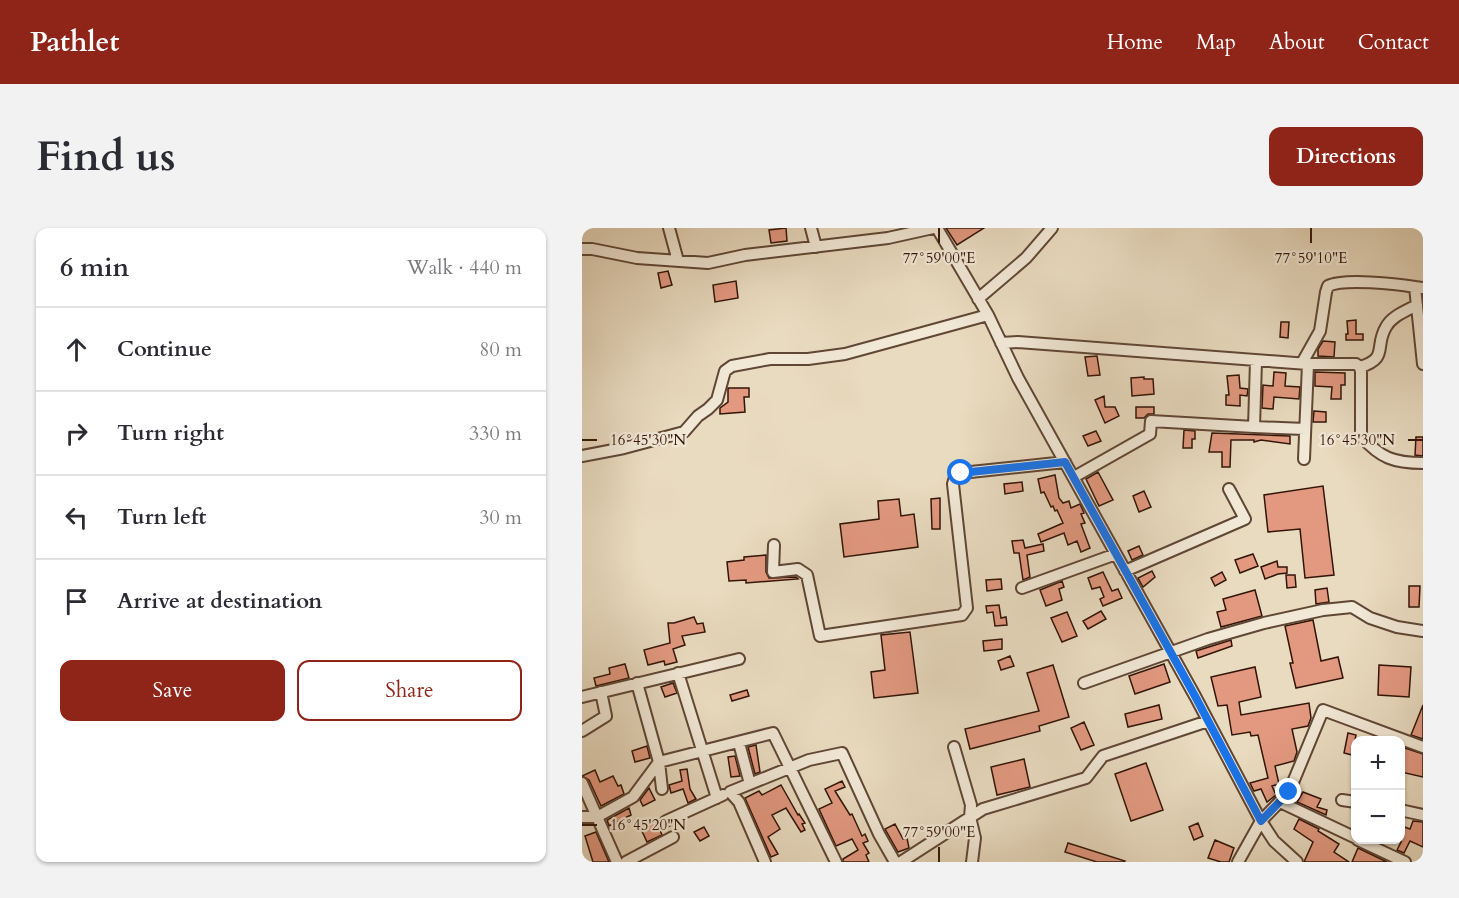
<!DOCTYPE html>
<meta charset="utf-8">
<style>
body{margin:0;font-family:Cardo,serif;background:#f2f2f3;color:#2b2b33}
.controls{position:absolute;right:18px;bottom:18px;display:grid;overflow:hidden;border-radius:12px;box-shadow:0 2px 4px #0004}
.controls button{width:54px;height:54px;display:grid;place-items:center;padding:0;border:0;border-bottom:2px solid #e1e1e2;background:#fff;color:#2b2b33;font:30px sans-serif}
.stop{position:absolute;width:18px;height:18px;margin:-14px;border:4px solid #1a73e8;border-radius:50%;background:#fff}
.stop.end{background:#1a73e8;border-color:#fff;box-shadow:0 2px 6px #0008}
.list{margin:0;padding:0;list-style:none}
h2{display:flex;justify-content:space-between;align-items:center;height:78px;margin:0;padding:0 24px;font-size:26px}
h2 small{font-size:20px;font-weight:400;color:#7c7c81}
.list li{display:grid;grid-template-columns:39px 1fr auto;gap:18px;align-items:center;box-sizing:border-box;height:84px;padding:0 24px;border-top:2px solid #e1e1e2}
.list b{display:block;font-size:22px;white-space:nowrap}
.list em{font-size:20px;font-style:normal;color:#7c7c81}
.actions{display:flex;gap:12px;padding:18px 24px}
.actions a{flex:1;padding:14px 0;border:2px solid #8f2418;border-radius:12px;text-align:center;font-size:21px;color:#8f2418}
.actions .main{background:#8f2418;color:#fff}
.icon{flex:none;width:33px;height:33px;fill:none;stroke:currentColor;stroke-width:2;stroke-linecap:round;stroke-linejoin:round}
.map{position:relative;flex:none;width:841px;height:634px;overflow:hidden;border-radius:12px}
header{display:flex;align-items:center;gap:36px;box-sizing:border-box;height:84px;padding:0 30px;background:#8f2418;color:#fff}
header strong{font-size:28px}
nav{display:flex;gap:33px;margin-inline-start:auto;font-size:21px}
.intro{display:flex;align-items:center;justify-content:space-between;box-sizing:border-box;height:144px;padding:0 36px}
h1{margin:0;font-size:42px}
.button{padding:15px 27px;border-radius:12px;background:#8f2418;color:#fff;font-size:21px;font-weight:700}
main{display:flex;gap:36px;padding:0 36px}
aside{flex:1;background:#fff;border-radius:12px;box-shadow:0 2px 4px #0004}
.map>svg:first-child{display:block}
.building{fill:#e29980;stroke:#321407;stroke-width:1.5}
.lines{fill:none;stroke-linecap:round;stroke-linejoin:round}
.minor-casing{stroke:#604635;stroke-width:14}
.minor{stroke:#f1e8d6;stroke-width:10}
.route{stroke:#1a73e8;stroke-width:8}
.ticks{fill:none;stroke:#321407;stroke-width:2}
.ticks-label{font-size:15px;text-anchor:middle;fill:#321407;stroke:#f1e8d6;stroke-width:4.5;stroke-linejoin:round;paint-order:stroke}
</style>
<header>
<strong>Pathlet</strong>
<nav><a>Home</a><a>Map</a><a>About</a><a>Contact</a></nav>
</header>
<div class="intro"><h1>Find us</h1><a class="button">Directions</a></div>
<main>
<aside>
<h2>6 min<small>Walk · 440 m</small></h2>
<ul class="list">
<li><svg class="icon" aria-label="ahead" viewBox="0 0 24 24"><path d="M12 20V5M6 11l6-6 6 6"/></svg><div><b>Continue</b></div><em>80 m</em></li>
<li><svg class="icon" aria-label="right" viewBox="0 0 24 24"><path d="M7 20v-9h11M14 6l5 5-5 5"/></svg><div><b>Turn right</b></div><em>330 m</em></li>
<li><svg class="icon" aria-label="left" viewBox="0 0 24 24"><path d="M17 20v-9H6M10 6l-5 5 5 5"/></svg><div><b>Turn left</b></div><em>30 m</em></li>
<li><svg class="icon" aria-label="arrive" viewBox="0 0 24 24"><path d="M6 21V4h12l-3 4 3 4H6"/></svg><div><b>Arrive at destination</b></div></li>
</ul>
<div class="actions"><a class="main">Save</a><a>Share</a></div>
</aside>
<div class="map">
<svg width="841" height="634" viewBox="0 0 841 634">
<rect width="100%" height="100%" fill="#e9dbc0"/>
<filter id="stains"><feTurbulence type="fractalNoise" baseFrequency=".00333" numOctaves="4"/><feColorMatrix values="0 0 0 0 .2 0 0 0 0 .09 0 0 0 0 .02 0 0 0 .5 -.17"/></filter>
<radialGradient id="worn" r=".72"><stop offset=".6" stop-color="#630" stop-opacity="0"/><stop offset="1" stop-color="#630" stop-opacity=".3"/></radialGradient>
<path class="building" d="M204 0 205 13 189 15 187 2Z
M364 0H402L375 17Z
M86 43 90 57 79 60 76 45Z
M154 53 156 70 133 74 131 57Z
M774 92V106H781V112H764V106H766L765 93Z
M699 94H707L706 110 698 109Z
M741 113 753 114 752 129 736 128V121Z
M515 128 518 147 506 148 503 129Z
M692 144 704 145 703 158 718 159 717 171 692 169 691 181 680 180 681 157 691 158Z
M733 144 763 145V157H759V171H749L750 159 733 158Z
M657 147 658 160 666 161 665 168 658 167V178L644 177V167H647L645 148Z
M562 149V151H571L572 166 550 168 549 150Z
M146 160H167V169H162L163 184 138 186V180L146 174Z
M522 168 523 179H533L537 188 523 195 513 172Z
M554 179H572V186H566L562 190H554Z
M732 183 744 184V194H731Z
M602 202 613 203V211H610V220H601Z
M514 203 519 213 506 218 501 208Z
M630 205 708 208V216L679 212 672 214V212H649L648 239H640V224H627Z
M834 209H841V228L833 227Z
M516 244 531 272 517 278 504 251Z
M473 247 477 270 481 275 487 273 489 280 498 276 502 285 499 286 503 295 499 296 508 320 499 324 495 313 486 317 482 305 459 314 456 306 481 295 475 282 473 283 471 278 469 279 462 264 459 265 456 251Z
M440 254 441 263 423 266 422 256Z
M741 258 752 347 723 350 718 301 686 304 682 267Z
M562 263 569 279 557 284 551 268Z
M358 270V301H350L349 271Z
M317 271 319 288 332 286 336 319 262 329 258 296 297 291 296 273Z
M441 312 443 320 461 316 462 323 445 327 448 349 441 352 437 325H432L430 313Z
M557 318 561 327 550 332 546 323Z
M671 326 676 338 658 345 653 332Z
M184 327V344L187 350 214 349 216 351 164 355V352L147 353 145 334 162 332V329Z
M695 333 696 339H705V345L696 346 683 351 679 339Z
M570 343 573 349 561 359 556 350Z
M521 344 530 363 536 361 540 370 521 378 518 371 522 369 518 359 510 361 506 350Z
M640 344 644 352 633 358 629 350Z
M704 347H713L714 359 705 360Z
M419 351 420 361 405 363 404 352Z
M480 353 482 359 477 361 480 372 464 378 458 362Z
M827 358H838L837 379H827Z
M745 360 747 374 734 376 733 362Z
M673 362 680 388 639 399 635 384 644 382 641 371Z
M417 377 419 390 424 389 425 397 413 398 411 384 405 385 404 378Z
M519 383 524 391 506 401 501 393Z
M485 384 495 408 480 414 469 390Z
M112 389 115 396 121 395 123 404 100 408 103 417 91 421 95 434 83 437 82 433 66 437 62 422 88 415 86 395H92Z
M731 392 739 433 756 429 761 450 714 460 708 435H711L703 398Z
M328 404 336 465 292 470 289 444 303 442 299 407Z
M420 411V421L402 423 401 413Z
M649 412 650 418 616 430 614 423Z
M428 428 432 438 419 442 416 433Z
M43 436 47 450 14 458 12 450 28 446 27 440Z
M582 436 588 454 553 466 547 448Z
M471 437 487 489 457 498 458 503 388 521 383 501 457 483 445 445Z
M797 437 829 439 827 469 796 467Z
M673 439 679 469 657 474 659 487 727 475 729 490 726 498 710 501 715 524 712 533 693 538 697 556 690 558 694 567 685 574 679 561 672 563 668 555 686 550 676 507 669 508 668 504 650 507 645 477 636 478 629 449Z
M91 455 95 465 83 469 79 459Z
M165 462 167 468 150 473 148 467Z
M577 477 580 491 546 499 543 486Z
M841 477V511L829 507Z
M502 494 512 517 499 522 489 500Z
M766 505 774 507 770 527 762 525Z
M174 517 178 544 173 546 166 519Z
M65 518 68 530 53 534 50 523Z
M820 519 841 526V549L819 544Z
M153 528 158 548 149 549 146 529Z
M442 531 448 559 415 567 409 539Z
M564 535 581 582 549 593 533 546Z
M105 541 108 561 114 571 106 575 101 561 89 565 87 557 100 553 98 542Z
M13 542 18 554 31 548 36 558 39 557 42 566 19 578 7 552 0 548Z
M260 553 263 559 253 563 268 587 270 586 280 608 283 606 286 613 281 615 287 625 284 627 287 634H261V631L276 622 270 611 254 618 237 581 250 575 243 561Z
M199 557 216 587 217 586 223 595 220 596 223 602 219 604 204 580 190 587 198 601 186 609 196 626 189 629 163 570 177 563 180 567Z
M67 560 73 572 61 578 58 572Z
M721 564 739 571 735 579 745 582 744 587 715 574Z
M47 580 49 587 27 598 25 592Z
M717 591 737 601 736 603 757 616 752 624 767 634H722L731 614 712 601Z
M74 593 80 607 65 614 59 601Z
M831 593 841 594V619L828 613 822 625 815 622 819 614V602L820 598 828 601Z
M616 595 621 608 612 612 607 599Z
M313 596 321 611 325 610 327 620 316 624 303 601Z
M122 599 127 608 118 613 112 604Z
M14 604 27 634H11L3 608Z
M633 612 652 620 647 634H639L626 630Z
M486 615 543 633 542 634H515L483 624Z
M776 620 805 634H770Z"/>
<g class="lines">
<defs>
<path id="minor" d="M87 0 96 33
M229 0 234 19
M355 0 406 87 436 150 613 468 679 593 692 613 715 634
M0 21H10L55 30 126 35 163 27 306 10 351 0
M841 60 833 59 841 136
M396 71 444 30 470 0
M419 115 436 114 726 136H774L778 139 779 144V208C798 230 812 235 841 235
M720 135 738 103 744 64 746 58C762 50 815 56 833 59
M778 139C807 130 792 119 804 99 810 88 824 83 835 77
M672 199 723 201
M0 228 42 220 102 204 116 188 126 181 135 172 143 143 150 138 188 131H226L263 126 406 87
M722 231 726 136
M492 249 568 206 569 193 672 199 674 133
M192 317 191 344 216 341 225 347 238 408 380 387 385 380 371 256 373 249 379 245 483 234
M543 343 663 291 647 261
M440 360 534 326
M96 445 135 570
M55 455 77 534 191 505 254 634
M502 455 626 411 682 395 741 382 770 379 788 390 815 399 841 403
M0 469 157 431
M0 503 24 488 19 464
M157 515 168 556
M372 519 389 577 388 589 393 610 390 634
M0 555 35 634
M760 572 774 574
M698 574 774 610
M818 582 841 587
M0 589H15L51 569 77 534 80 561
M84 593 141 567
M776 612 823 634
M44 634 91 609
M183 634 157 574 148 564 227 532 260 525 297 606 313 634
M319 634 401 581 504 550 521 528 626 493
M656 634 679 593 707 564 741 482 841 519"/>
</defs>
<use href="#minor" class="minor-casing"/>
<use href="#minor" class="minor"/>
</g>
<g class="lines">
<path class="route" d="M379 245 483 234 613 468 679 593 707 564"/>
</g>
<path class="ticks" d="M357 0V15M729 0V15M0 212H15M826 212H841M0 597H15M357 619V634"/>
<g class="ticks-label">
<text x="357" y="35">77°59'00"E</text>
<text x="729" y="35">77°59'10"E</text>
<text x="66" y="217">16°45'30"N</text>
<text x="775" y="217">16°45'30"N</text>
<text x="66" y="602">16°45'20"N</text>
<text x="357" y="609">77°59'00"E</text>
</g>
<rect width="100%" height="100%" filter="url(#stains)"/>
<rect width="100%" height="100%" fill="url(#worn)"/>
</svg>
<div class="controls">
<button>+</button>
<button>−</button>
</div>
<div class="stop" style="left:379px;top:245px"></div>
<div class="stop end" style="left:707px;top:564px"></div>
</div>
</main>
